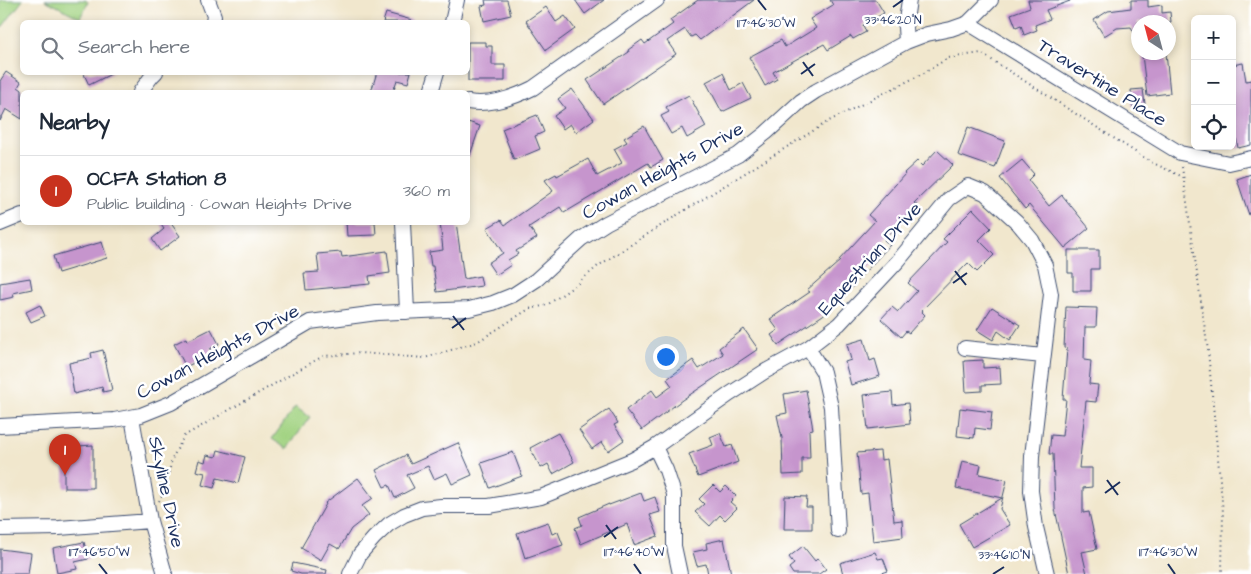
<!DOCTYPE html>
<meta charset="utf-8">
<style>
body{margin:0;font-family:"Architects Daughter",sans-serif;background:#f6f6f7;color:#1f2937}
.controls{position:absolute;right:15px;top:15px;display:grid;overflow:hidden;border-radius:8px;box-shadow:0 2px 8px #0003}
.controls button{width:45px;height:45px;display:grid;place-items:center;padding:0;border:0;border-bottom:1px solid #e0e1e3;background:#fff;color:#1f2937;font:25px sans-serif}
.compass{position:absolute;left:1131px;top:15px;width:45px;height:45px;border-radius:50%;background:#fff;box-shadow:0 2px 8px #0003;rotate:324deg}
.you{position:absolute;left:665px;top:356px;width:18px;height:18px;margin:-12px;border:4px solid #fff;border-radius:50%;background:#1a73e8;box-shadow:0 0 0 8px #1a73e833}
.badge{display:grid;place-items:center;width:32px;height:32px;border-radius:50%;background:#c8321e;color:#fff;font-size:16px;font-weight:700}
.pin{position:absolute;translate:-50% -41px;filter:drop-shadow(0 1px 2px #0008)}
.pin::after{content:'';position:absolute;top:26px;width:18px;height:15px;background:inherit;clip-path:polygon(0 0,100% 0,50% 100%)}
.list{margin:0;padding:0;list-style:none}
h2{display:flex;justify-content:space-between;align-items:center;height:65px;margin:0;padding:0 20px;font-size:21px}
h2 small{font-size:16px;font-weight:400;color:#747a83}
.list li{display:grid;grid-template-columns:32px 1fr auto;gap:15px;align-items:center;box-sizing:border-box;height:70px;padding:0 20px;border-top:1px solid #e0e1e3}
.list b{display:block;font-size:19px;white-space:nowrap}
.list p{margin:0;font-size:16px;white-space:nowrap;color:#747a83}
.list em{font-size:16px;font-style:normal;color:#747a83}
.icon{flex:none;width:28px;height:28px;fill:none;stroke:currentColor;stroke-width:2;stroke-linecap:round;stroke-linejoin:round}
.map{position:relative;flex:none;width:1251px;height:574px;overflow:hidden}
.search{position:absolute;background:#fff;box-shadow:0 2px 8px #0003;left:20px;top:20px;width:450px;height:55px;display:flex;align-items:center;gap:12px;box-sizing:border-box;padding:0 18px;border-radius:8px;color:#747a83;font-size:19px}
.panel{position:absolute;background:#fff;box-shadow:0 2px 8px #0003;left:20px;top:90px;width:450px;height:135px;border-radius:8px}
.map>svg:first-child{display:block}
.green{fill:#a2d382;stroke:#5e8170}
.building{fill:#c695cd}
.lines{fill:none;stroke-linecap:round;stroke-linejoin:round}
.minor-casing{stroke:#3b4b6f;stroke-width:16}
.path{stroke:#3b4b6f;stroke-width:2;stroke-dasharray:1 4;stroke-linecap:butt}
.minor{stroke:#fff;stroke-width:14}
.ticks{fill:none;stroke:#1b2f5e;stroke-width:2}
.labels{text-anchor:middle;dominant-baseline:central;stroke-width:5;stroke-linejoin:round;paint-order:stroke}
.street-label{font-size:19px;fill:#1b2f5e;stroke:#fff}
.ticks-label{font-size:12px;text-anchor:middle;fill:#1b2f5e;stroke:#fff;stroke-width:5;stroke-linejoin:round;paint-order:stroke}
</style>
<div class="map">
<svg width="1251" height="574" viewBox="0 0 1251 574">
<rect width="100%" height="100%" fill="#fff"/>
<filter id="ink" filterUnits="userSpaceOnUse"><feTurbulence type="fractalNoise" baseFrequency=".02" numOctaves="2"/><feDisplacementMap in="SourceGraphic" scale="10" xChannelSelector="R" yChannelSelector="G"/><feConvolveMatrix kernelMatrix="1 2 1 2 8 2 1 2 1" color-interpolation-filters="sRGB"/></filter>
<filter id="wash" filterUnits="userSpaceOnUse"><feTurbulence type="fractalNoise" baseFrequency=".0096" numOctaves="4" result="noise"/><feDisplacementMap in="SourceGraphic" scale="20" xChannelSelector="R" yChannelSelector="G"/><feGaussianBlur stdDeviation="1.12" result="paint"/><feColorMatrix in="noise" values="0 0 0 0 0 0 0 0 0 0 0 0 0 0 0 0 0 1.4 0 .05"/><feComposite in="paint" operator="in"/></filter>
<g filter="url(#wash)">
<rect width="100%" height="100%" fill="#f1e7cd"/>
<path class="green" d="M0 0H23L0 30Z
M45 0H85L88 2 80 18Z
M295 407 310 417 287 449 272 439Z"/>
<g id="blocks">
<path class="building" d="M485 0H507L511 15 484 21 481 6 486 5Z
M575 0H604L585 14Z
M698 0H754L700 40 695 35 691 37 685 29 667 41 676 54 603 104 587 80 629 52 628 50 642 40 645 44 673 24 670 20Z
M830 0H876L884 13 863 25 866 32 853 39 851 36 828 50 824 44 773 72 777 79 765 86 749 57 781 40 785 47 816 28 810 19 833 5Z
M1028 0H1070V1L1046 10 1050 19 1035 25 1037 30 1024 35 1021 25 1016 27 1011 14 1030 7Z
M1131 0H1148V7L1162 5V13L1170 12 1171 22H1138V39L1131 27 1117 28 1104 36 1094 20 1108 11 1131 8Z
M546 7 556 22 565 16 575 29 546 50 526 21Z
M386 13 412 20V22H383Z
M468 42H486V46H492V65H505V81H468Z
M1166 53 1170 93 1147 96 1142 55Z
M1243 63 1246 81 1251 80V145L1238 148 1235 132 1232 133V65Z
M6 72 21 82 18 87 22 90V119L6 109 0 121V81Z
M83 72H115L89 85Z
M377 72H411L408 83 397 80 393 92H371Z
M723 73 731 90 743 83 751 98 722 112 706 82Z
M572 89 594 119 576 132 570 124 563 129 554 116 565 108 558 99Z
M1143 89 1145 104 1132 106 1131 90Z
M689 95 706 127 687 138 682 128 671 134 661 116 669 112 666 107Z
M537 115 544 132 535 136 540 149 514 160 502 129Z
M468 122 480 126 469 158H468Z
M644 126 663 160 651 167 648 163 564 213 560 207 529 227 537 238 516 251 518 254 508 260 511 265 496 275 488 263 503 253 487 228 501 220 505 225 553 191 545 180 556 174 557 176 588 159 597 176 622 163 614 149 627 142 624 138Z
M968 127 1005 141 995 168 958 155Z
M937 150 953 165 914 203 917 205 884 240 890 245 854 284 855 285 836 304 823 315 778 345 771 335 778 330 770 319 810 292 807 290 840 261 839 260 875 221 868 215 905 174 904 173 917 161 922 166Z
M1022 160 1034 174 1028 180 1049 206 1062 195 1089 228 1065 248 1029 205 1025 209 1000 178Z
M1251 174V214L1249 215 1237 179Z
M973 209 991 228 979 240 994 255 977 272 968 263 921 311 925 315 909 333 906 331 901 337 881 319 892 307 898 312 917 291 908 283 947 242 943 239Z
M159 222H170L180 236 160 251 152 239 164 229Z
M346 222H375L376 235 347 236Z
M440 222H456L464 279 480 276 482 286 437 292 433 266H431L429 252 443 250Z
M102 242 107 258 58 273 53 256Z
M1068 250H1099V269H1091V291H1073V273H1068Z
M387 251 390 273 369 276 370 284 306 290 304 273 319 272 317 254 341 252 342 257Z
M30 278 32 289 13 293 14 297 0 300V283Z
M40 305 45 316 31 322 26 312Z
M992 307 1020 325 1010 340 998 331 993 340 977 330Z
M1066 307 1097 308 1096 327H1085L1084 360 1091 361 1089 384 1098 385 1096 402 1086 401 1079 468H1092V487L1083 488V513L1089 512 1097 549 1082 552 1087 574H1069L1055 509 1053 454H1049L1051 435 1062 436 1066 399H1063L1067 349 1064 348Z
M211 329 219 344 210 349 212 353 186 367 174 344 186 338 187 341Z
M744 329 758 349 682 400 642 430 626 410 652 390 657 397 672 386 667 379 693 360 699 369 723 354 719 348Z
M864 339 870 361 875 359 880 376 851 385 845 362 851 360 847 344Z
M103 350 112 390 103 392 102 387 74 394 69 363 92 358 91 353Z
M983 360V368L1000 367 1001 384 982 385V391L966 392 964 361Z
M806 390 813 429 809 430 810 458H802V474L783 475 782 438 777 415 787 413 784 394Z
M892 392 893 405 908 403 910 424 868 429 864 395Z
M960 408 992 412 990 430 975 428 974 438 957 436Z
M609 409 618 423 614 425 624 440 608 451 602 442 592 449 579 430Z
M558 433 574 462 553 474 548 464 541 468 530 448Z
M720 433 726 447 732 445 738 462 698 477 689 454 713 445 710 437Z
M458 443 472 475 452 484 447 473 434 479 428 466 407 475 414 488 395 498 389 485 384 487 376 470 406 455 411 464Z
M93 445V488H64V454H78V446Z
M218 450 245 457 238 483 217 478 214 488 202 485 205 473 196 471 199 460 205 462 207 455 216 457Z
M880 451 881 460 887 459 894 521 902 520 903 537 873 541 868 493 861 494 857 453Z
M513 452 522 476 490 488 481 463Z
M962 461 981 465 979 474 1007 480 1000 509 1010 525 972 547 959 524 1002 498 956 488Z
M358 478 373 498 362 506 369 515 351 529 339 549 330 544 321 560 301 548 326 504 325 503Z
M713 485 720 492 726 486 736 496 730 502 737 508 725 520 720 515 710 526 695 512 704 504 699 499Z
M641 493 644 501 655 497 660 512 650 515 658 536 634 545 627 524 581 544 575 528 582 525 579 517 609 504V505Z
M785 496 807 497 806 507H812V529H784Z
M548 522 552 534 558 532 563 545 525 558 517 533Z
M724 539 731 574H708L706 564 697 566 693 552 707 549 706 543Z
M84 542 88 559 75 562 77 569 57 573 53 548Z
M803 546 815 561 818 558 826 569 819 574H793L789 568 794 564 789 557Z
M0 549 31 553 28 574H0Z
M875 552 878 559 883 558 888 571 879 574H843L840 563Z
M293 563 327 570 326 574H301L291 571Z"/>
</g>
</g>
<g filter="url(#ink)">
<use href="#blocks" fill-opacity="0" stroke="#3b4b6f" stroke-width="1"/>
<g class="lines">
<defs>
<path id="minor" d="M208 0 214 16 213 22
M452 22 457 0
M968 23 1180 153 1229 163 1251 158
M906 42 905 27 909 0
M140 92 152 76 156 72
M431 92 437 72
M468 102C491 106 513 98 533 88L657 0
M403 222 407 312
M0 224 22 215
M808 348 823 372 831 407 838 531
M965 348 1043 356
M132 417 150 521 165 574
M0 426 114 420 141 415 171 403 310 322 377 313 469 309 493 303 513 295 536 280 581 239 606 223 738 155 766 133 801 101 816 91 906 42 927 34 951 29 968 23 991 0
M655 447 666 470 674 494V546L680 574
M0 529 59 528 150 521
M350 574 360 554 374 538 389 524 404 515 422 508 441 506H489L541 497 632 460 655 447 730 394 764 372 808 348 839 324 898 261 949 199 968 186 985 193 1017 222 1032 240 1045 265 1051 294 1032 456 1031 491 1036 527 1047 574"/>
</defs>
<use href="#minor" class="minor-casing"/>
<path class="path" d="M1182 167 1208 351 1223 512 1222 574
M159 501 166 486 172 459 184 436 323 356 360 353 425 358 477 342 529 309 547 305 576 285 598 266 682 212 829 121 924 73 948 58 981 53 1151 162 1183 177"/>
<use href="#minor" class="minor"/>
</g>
</g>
<path class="ticks" d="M758 0 766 10M893 7 903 0M803 62 813 76M801 74 815 64M955 271 966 285M953 283 967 273M453 316 464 330M452 328 466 318M1107 480 1118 495M1105 493 1120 482M606 525 616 539M604 537 618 527M99 564 107 574M634 564 641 574M1168 564 1175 574M993 574 1004 567"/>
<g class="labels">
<g class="street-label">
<text transform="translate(1102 83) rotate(32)">Travertine Place</text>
<text transform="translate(663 171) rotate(-29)">Cowan Heights Drive</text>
<text transform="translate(870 259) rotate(-48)">Equestrian Drive</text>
<text transform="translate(218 352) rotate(-28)">Cowan Heights Drive</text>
<text transform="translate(166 492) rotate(78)">Skyline Drive</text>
</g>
</g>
<g class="ticks-label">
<text x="893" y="24">33°46'20"N</text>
<text x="766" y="27">117°46'30"W</text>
<text x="99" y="556">117°46'50"W</text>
<text x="634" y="556">117°46'40"W</text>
<text x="1168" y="556">117°46'30"W</text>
<text x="1004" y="559">33°46'10"N</text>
</g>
</svg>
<div class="controls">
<button>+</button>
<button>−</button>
<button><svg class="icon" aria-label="locate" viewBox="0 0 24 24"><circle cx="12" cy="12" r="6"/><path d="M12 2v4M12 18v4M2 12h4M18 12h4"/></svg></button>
</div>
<svg class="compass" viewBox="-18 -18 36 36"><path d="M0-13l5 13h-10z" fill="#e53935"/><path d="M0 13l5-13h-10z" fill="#747a83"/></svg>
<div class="you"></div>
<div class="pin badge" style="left:65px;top:475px">1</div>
<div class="search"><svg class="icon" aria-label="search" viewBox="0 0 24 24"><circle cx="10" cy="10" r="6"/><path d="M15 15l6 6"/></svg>Search here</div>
<section class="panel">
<h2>Nearby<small></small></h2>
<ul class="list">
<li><span class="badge">1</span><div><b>OCFA Station 8</b><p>Public building · Cowan Heights Drive</p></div><em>360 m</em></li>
</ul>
</section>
</div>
